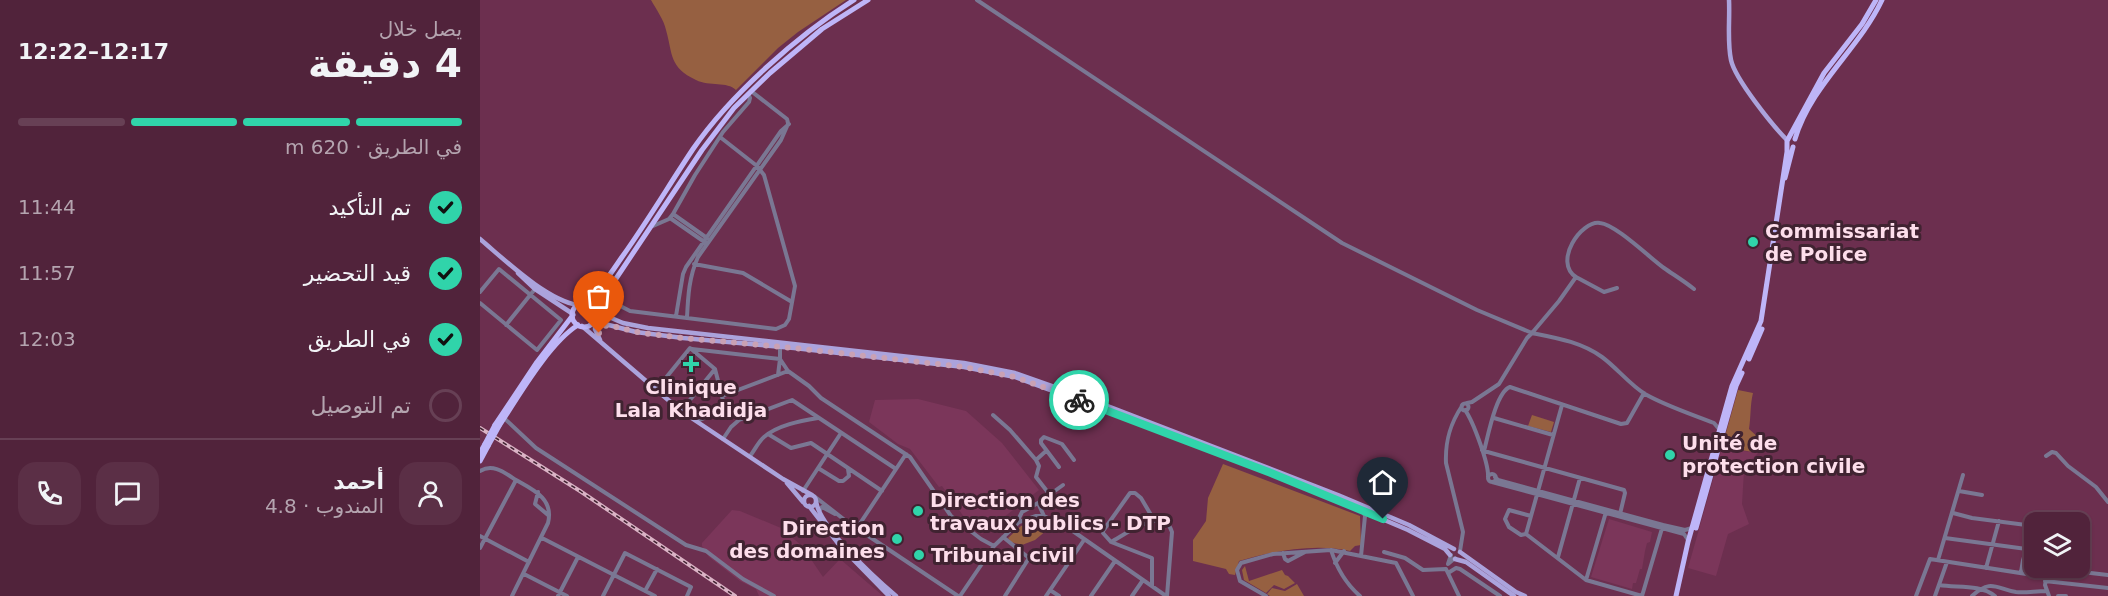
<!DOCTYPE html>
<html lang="ar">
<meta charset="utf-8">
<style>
body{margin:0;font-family:"DejaVu Sans",Vazirmatn,sans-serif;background:#5b2f46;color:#f1f3f6;direction:rtl;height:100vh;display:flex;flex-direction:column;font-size:22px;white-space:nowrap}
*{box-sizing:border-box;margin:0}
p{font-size:20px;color:#b4a4af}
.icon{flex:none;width:33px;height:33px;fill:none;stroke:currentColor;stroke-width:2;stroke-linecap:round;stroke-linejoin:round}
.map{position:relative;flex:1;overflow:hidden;direction:ltr}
.side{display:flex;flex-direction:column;background:#51233b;width:480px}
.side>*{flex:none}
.fabs{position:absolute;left:1544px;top:512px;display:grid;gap:12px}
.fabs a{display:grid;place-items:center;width:66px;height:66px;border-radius:12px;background:#51233b;box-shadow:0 2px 4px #0004,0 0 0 2px #674055;font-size:30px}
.pin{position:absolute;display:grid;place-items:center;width:51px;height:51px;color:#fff;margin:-62px -26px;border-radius:50% 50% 50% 0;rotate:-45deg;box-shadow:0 0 6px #0007}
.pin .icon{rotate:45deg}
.courier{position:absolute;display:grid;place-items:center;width:60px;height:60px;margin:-30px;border:4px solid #30d4aa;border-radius:50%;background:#fff;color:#222;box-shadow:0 2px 8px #0007}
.overview em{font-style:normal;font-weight:700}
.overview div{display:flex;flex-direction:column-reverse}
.overview{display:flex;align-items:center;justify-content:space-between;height:102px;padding:0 18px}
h1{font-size:39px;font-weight:700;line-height:45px}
.bar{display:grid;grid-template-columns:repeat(4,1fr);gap:9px 6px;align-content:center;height:72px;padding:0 18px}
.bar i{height:8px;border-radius:4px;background:#674055}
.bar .on{background:#30d4aa}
.bar p{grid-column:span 4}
.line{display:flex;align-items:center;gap:15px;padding:0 18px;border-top:2px solid #674055}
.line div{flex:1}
.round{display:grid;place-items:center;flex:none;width:63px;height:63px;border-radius:18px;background:#5b2f46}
ol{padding:0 18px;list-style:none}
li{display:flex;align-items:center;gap:18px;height:66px}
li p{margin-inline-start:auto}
li .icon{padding:6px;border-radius:50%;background:#30d4aa;color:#111;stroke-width:4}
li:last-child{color:#b4a4af}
li i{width:33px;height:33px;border:3px solid #674055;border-radius:50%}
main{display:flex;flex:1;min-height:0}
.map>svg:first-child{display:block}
</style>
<main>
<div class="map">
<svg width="1628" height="596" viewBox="0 0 1628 596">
<rect width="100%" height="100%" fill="#6c2f4f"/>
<path fill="#7b365a" d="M438,399L486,411L522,443L559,490L502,534L489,524L462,486L459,487L430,449L418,444L389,422L395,400Z
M1242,448L1278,453L1266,465L1264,471L1262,504L1269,524L1248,534L1236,576L1208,568Z
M252,510L260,511L301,528L322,546L343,577L360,559L403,596H279L276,589L260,581L229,557L222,546V543Z
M1129,519L1172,532L1170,542L1167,543L1165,551L1162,569H1160L1156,583H1153L1152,589L1111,577Z"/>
<path fill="#966041" d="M171,0H366L318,32L298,48L256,90C247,81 230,87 216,80C189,67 193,55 186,30C184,20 176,9 171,0Z
M1258,390L1273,393C1270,405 1271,417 1269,429L1281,440L1273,452L1242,447Z
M1052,415L1074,422L1071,432L1048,426Z
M743,464L880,516L881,545L875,546L870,551C834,543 794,551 759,561L755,575L749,574L746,569L713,561V540L726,521L728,498Z
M553,521L565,522L573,525L555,540L542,545L531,542L528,538L541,526Z
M765,566L769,581L802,570L805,575L808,576L815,583L804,589L794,585L786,593L764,580L762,570Z
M817,584L824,596H790L787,594L792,588L805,591Z"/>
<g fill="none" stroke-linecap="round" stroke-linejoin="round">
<path stroke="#7a7793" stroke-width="4" d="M497,0L862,243L997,310L1052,333L1079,301L1096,277L1124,292L1137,288
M271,91L307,119L308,123
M193,214L227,238
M190,218L226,243
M173,226L189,219L193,214L215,175L243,132L269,102L270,98L268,94
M214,264L263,273L312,302
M1096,277C1073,262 1101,220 1120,223C1135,224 1170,258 1184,268C1194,275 1204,281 1214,289
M0,292L19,269L81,320L57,350L0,303
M123,297L150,311L296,329L305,325L309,319L315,286L284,175L277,166L240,137
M196,316L203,274L206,267L301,131L309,124
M207,318C208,296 209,277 218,257L301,140L308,124
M26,325L55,289
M300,347V359L308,371
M212,349L300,359L298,375
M235,369L242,396
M176,390L210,348L235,369L201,411
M987,403L992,402L1019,384L1047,338L1052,333C1077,338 1101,342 1122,357C1137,368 1149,384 1165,394C1186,406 1211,414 1234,423L1239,429
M981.5 407a3.5 3.5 0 1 1 7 0a3.5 3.5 0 1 1-7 0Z
M1082,405L1046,534L1106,580L1162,596L1183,525
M985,410C993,421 1009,464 1008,477
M513,415L530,430L556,460L559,466L556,477L570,495
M24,418L56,448L206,545L226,551L263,579L294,596
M1014,418L1073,435
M217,421L245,410L242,396L308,371L329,386L341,398L430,457L471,516L501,539L514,546
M288,434L311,448L331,443L402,491
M243,439L251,427L259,420L312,400L416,469
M1002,450L1004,451C1008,436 1016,392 1030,387L1141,424L1147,423L1164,393
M1004,451L1144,490L1145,493L1140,514
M270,456C275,450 278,442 284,437C298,425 320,421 338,418
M1566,456L1572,452L1576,453L1588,466L1616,487L1628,502
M556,460L566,451
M579,467L561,443V440L564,437L582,444L594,460
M338,468L359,481H363L369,476L368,469
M0,471C13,463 25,473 36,480
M1008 478a4 4 0 1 1 8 0a4 4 0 1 1-8 0Z
M1015,477L1018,480L1183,525L1205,530L1212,528
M1012,482L1204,534L1208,540
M323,491L361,433
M1479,491L1502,495
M58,492L55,504L68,515
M334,496L366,521L478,596
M339,511L342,507L355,514
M1473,513L1492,518L1554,526L1543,560L1541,572
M564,516L558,503L583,485
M536,524L542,512L558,503
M377,528L426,454
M1046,534L1041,535L1029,527L1025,519L1029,510L1051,516
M0,536L49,562
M523,537L549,558L525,596
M62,538L175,596
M1465,538L1554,550
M631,542L623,533V531L650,493H655L661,498L674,520
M0,548L36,480C54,490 74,499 68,523L32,596
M851,550C857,569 865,583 880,596
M980,551L983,532L966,463C965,441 970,424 982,406
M904,552L925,558L943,570L966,569L979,596
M803,553L805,559L808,561L825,552
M971,555L968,564L975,558
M881,556L885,516L883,511
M1078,557L1100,478
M1458,560L1483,475
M855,563L864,551
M1506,568L1519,521
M1568,568L1628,575
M1568,568L1565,585L1569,596
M968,573L976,568L980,569L1020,596
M44,574L87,596
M1106,580L1126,512
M1565,581L1628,588
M1459,585C1478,588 1499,584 1515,596
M672,586V558L631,542C646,534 684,505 692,532L687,596
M570,590L579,596
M165,591L177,569
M78,596L98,557
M123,596L145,553L211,587L207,596
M480,596L514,546L539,522L556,516H564L587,527L686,596
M566,596L604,540
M611,596L635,561
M652,596L663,580
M786,596L760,581L757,570L761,563L793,554L851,550L916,563L933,596
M1436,596L1450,559L1566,577
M1455,596L1467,562
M1492,596C1512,578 1516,589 1536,592C1545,593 1556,591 1566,591
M1578,596H1586"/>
<path stroke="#aba3dc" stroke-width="4.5" d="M1249,0C1250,20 1247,41 1251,60C1255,79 1293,126 1307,140
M0,239C25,260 66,300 98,305
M38,273L55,289L93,314
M115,311L143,323L168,328L484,363L535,373L612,400L858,495L929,525L974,549
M115,320V329L120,340
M111,324L121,323L156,332L203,338L314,348L484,367L535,377L737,452L855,499L928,530L965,549L970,555
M102,326L201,411L303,479L332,495
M307,483L323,502
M324 501a6 6 0 1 1 12 0a6 6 0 1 1-12 0Z
M336,501C339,527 395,578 416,596
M329,506L361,547L409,596
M980,552L1036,592L1045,596
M975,559L986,562L1034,596"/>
<path stroke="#beb5f8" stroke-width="5" d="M1315,139C1331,85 1379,49 1402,0
M1305,178L1313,147
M92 315a12 12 0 1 1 24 0a12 12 0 1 1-24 0Z
M106,304C120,290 131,273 142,257C167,222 189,185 213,149C250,95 318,35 374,0
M115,310L222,150L254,108L290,73L342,29L388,0
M1269,359L1282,329
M15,425L57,362L93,315
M19,426C38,397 69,343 98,325
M0,453L5,444
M0,461L8,446
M1216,528L1256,386L1262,373
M1196,596L1208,542L1252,386L1281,321L1307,152V141L1344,73L1382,24L1396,0"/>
<defs>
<path id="rail" d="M0,428L100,491L255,596"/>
</defs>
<use href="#rail" stroke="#dab3c5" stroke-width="4"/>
<use href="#rail" stroke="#402331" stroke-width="1.5" stroke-dasharray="4.5" stroke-linecap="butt"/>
<path stroke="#beb5f8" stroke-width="5" d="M5,444L15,425
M8,446L19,426"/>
</g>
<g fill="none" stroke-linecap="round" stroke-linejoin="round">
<path stroke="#caa1b4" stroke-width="6" stroke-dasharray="0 10.8" d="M119,333L122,327L128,325L162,333L203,338L314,348L484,367L535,377L599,400"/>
<path stroke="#30d4aa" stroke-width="8" d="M599,400L791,473L903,519"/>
</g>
<g fill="#30d4aa" stroke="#402331" stroke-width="2">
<circle cx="1273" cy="242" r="6"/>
<path d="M208 355h6v6h6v6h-6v6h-6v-6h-6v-6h6z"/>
<circle cx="1190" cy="455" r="6"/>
<circle cx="438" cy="511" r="6"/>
<circle cx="417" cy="539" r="6"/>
<circle cx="439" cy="555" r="6"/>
</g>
<g text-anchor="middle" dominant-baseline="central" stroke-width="6" stroke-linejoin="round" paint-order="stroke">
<g font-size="20" font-weight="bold" fill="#fddeeb" stroke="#402331" text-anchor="start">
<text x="1285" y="231">Commissariat<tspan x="1285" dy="23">de Police</tspan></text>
<text x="211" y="387" text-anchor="middle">Clinique<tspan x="211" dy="23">Lala Khadidja</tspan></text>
<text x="1202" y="443">Unité de<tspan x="1202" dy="23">protection civile</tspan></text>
<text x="450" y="500">Direction des<tspan x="450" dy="23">travaux publics - DTP</tspan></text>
<text x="405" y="528" text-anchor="end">Direction<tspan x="405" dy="23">des domaines</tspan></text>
<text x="451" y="555">Tribunal civil</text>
</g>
</g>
</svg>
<div class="fabs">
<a><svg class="icon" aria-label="layers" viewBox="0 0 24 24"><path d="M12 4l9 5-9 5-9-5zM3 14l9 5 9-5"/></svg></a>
</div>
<div class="pin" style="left:119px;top:333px;background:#ea580c"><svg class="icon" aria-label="bag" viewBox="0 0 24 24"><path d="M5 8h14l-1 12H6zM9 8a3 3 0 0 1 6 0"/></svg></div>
<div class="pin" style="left:903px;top:519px;background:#1f2937"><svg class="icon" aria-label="home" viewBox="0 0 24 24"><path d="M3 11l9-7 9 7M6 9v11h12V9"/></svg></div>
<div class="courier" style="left:599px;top:400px"><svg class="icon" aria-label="bike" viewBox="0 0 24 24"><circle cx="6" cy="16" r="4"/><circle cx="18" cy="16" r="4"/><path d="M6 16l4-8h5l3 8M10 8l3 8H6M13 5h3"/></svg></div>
</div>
<section class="side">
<div class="overview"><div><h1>4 دقيقة</h1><p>يصل خلال</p></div><em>12:17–12:22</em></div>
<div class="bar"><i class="on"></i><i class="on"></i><i class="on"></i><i></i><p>في الطريق · 620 m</p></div>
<ol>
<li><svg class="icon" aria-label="check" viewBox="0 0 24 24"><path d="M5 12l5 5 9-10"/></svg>تم التأكيد<p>11:44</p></li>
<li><svg class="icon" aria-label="check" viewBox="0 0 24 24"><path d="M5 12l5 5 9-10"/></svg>قيد التحضير<p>11:57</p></li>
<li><svg class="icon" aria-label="check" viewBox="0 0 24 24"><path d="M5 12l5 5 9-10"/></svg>في الطريق<p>12:03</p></li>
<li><i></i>تم التوصيل</li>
</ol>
<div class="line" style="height:108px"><a class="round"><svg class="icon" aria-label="person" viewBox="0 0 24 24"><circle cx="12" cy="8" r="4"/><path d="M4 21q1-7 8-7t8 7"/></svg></a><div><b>أحمد</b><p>المندوب · 4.8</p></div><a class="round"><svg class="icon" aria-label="chat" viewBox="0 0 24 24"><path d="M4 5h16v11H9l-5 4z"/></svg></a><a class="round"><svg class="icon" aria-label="phone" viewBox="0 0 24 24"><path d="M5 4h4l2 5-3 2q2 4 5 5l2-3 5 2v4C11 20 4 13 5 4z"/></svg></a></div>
</section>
</main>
